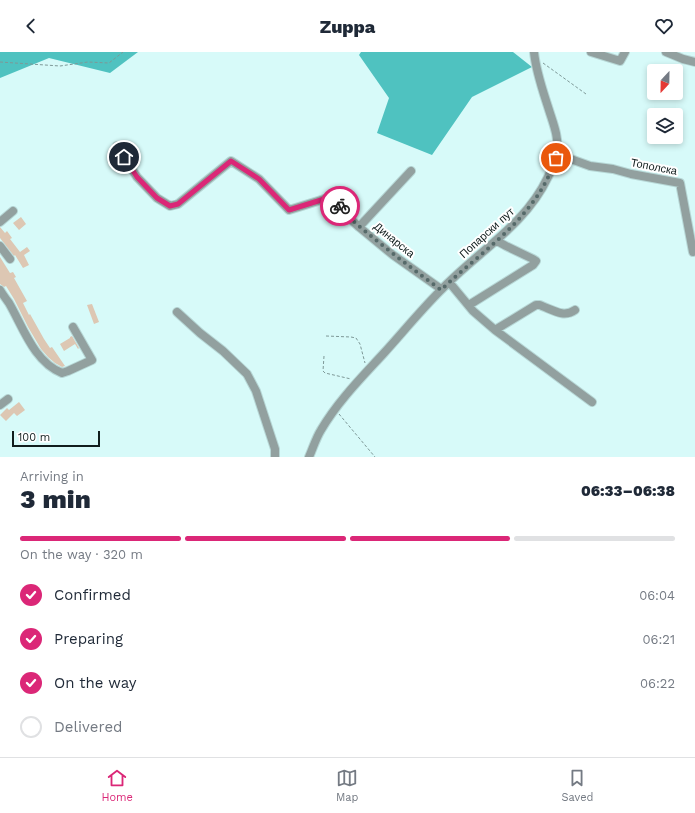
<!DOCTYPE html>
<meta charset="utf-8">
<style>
body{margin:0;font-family:"Work Sans",sans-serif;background:#f6f6f7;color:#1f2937;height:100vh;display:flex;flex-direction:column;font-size:15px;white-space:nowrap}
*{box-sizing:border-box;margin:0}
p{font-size:13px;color:#747a83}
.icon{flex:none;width:22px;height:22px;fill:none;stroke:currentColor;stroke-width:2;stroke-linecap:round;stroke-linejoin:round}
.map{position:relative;height:405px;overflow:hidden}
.sheet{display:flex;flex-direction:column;background:#fff;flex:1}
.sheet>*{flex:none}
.needle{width:26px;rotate:202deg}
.buttons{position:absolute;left:647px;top:12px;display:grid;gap:8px}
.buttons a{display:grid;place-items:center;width:36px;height:36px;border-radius:4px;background:#fff;box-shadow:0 2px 6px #0003;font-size:20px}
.scale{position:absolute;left:12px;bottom:10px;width:88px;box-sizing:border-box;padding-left:4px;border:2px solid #101d1d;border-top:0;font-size:11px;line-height:14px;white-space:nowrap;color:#101d1d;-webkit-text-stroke:3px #fff;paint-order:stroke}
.pin{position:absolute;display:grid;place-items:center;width:34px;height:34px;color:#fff;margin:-17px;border:2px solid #fff;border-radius:50%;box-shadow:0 1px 4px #0007}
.courier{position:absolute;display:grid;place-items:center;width:40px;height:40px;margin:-20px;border:3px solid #db2777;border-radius:50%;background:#fff;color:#222;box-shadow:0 1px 5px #0007}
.summary em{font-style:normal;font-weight:800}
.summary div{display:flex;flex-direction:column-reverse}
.summary{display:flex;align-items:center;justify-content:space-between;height:68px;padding:0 20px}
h1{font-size:26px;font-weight:800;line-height:30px}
.bar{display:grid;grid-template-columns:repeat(4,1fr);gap:6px 4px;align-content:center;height:48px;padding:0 20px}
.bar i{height:5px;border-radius:3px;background:#e0e1e3}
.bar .current{background:#db2777}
.bar p{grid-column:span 4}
ol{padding:0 20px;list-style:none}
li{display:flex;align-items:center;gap:12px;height:44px}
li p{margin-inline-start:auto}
li .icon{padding:4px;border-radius:50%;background:#db2777;color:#fff;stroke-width:4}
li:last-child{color:#747a83}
li i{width:22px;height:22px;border:2px solid #e0e1e3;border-radius:50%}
header{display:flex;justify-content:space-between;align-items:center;height:52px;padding:0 20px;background:#fff;font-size:18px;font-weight:800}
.tab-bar{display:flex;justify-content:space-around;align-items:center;height:56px;border-top:1px solid #e0e1e3;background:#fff;font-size:11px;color:#747a83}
.tab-bar a{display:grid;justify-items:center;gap:2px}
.tab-bar .current{color:#db2777}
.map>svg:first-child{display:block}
</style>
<header><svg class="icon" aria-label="back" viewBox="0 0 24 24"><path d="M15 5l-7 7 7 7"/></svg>Zuppa<svg class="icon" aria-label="heart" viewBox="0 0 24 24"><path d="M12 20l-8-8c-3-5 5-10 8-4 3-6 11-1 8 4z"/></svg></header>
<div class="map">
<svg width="695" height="405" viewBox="0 0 695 405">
<rect width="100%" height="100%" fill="#d7faf9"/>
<path fill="#4fc2c0" d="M0,0H138L110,21L49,6L0,26Z
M361,0H513L532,15L472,45L432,103L377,81L389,46L359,3Z"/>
<path fill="#ddc7b3" d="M21,165L26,172L19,178L13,171Z
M0,175L5,181L7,179L12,186L10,187L20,200L27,195L30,199L24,203L29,213L23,216L15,203L14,204L0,186Z
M0,205L10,221L13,220L16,225L14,226L27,249L23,251L29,263L30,262L44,287L50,296L52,295L65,314L62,315L55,311L48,305L41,297L28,275L14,247L6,234L4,235L0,232Z
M92,252L99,270L94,272L87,253Z
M72,284L79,296L78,297L75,292L64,299L60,292L70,286V285Z
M19,350L25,358L17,364L14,361L6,369L0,363L7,356L9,358Z"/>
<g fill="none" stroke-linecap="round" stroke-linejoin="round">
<defs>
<path id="minor" d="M591,0L620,9L625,0
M666,0L683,7L695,10
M117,94L137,125L157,146L170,154L178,152L231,109L259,127L289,158L334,144L344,161L359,175L393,203L441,237
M557,102L590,114L613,117L631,122L680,131L693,200
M0,170L13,159
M359,175L411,119
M0,194L10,207
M449,230L473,259L495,278L592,350
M0,238C3,243 6,247 9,251C23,275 34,310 62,321L68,319L92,308L73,275
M469,253L533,213L536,209L533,207L506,194L497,189
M177,260L200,281L223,299L247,322L256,339L275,397V405
M495,278L536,253H540L542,254C553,258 564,266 575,258
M0,353L8,347
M309,405C313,396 316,386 321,378C338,349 362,325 384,301C403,280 421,258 441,238C477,200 525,174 548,125C552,117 556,108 557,99C559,85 553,71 549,58C543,39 536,20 534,0"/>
</defs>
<use href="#minor" stroke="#b7d7d6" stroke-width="10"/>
<path stroke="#7e9897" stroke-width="1" stroke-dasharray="3 2" stroke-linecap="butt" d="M0,10L60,14L88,10L109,11L123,0
M543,11L586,42
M326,284L351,285L356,286L360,292L365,311
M324,304L323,319L325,321L351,327
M339,362L375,405"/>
<use href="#minor" stroke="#92a09f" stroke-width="8"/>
</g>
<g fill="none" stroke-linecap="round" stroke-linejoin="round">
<path stroke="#566a6a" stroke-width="4" stroke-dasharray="0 7.2" d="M340,154C348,166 360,175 371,184C394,203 417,220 441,238C485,196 536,166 556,106"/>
<path stroke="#db2777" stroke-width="5" d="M124,105L137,125L157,146L170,154L178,152L231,109L259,127L289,158L334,144L340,154"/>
</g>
<g text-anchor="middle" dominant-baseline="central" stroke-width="4" stroke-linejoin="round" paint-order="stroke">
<g font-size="11" fill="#101d1d" stroke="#fff">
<text transform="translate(654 115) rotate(11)">Тополска</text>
<text transform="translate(487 181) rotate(-42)">Попарски пут</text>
<text transform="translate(394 188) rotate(39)">Динарска</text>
</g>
</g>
</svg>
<div class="buttons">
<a><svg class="needle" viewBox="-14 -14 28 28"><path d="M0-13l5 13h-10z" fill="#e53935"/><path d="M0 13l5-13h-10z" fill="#747a83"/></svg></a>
<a><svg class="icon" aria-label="layers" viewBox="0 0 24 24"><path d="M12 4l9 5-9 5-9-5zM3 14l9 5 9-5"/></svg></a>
</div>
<div class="scale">100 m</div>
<div class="pin" style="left:556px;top:106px;background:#ea580c"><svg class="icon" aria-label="bag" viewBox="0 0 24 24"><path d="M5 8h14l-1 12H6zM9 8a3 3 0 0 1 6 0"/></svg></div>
<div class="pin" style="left:124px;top:105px;background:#1f2937"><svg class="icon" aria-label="home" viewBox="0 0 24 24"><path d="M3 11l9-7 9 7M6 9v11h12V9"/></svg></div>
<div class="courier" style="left:340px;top:154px"><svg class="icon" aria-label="bike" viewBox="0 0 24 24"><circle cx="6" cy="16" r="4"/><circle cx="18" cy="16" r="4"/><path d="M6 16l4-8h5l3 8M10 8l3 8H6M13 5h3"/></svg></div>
</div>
<section class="sheet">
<div class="summary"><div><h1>3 min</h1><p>Arriving in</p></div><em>06:33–06:38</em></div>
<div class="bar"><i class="current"></i><i class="current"></i><i class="current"></i><i></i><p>On the way · 320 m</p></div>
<ol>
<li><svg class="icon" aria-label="check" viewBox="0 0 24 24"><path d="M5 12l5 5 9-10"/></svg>Confirmed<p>06:04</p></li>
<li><svg class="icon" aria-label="check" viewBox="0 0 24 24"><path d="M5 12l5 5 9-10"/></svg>Preparing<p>06:21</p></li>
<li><svg class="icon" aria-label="check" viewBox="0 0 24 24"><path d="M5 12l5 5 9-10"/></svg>On the way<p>06:22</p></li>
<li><i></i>Delivered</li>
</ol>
</section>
<nav class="tab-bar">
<a class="current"><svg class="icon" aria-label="home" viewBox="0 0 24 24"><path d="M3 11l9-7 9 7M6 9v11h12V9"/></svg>Home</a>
<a><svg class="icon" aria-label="map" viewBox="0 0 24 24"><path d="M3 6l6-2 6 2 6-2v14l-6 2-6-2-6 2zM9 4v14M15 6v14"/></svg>Map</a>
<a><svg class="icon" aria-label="saved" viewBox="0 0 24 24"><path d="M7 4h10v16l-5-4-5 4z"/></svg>Saved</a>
</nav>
